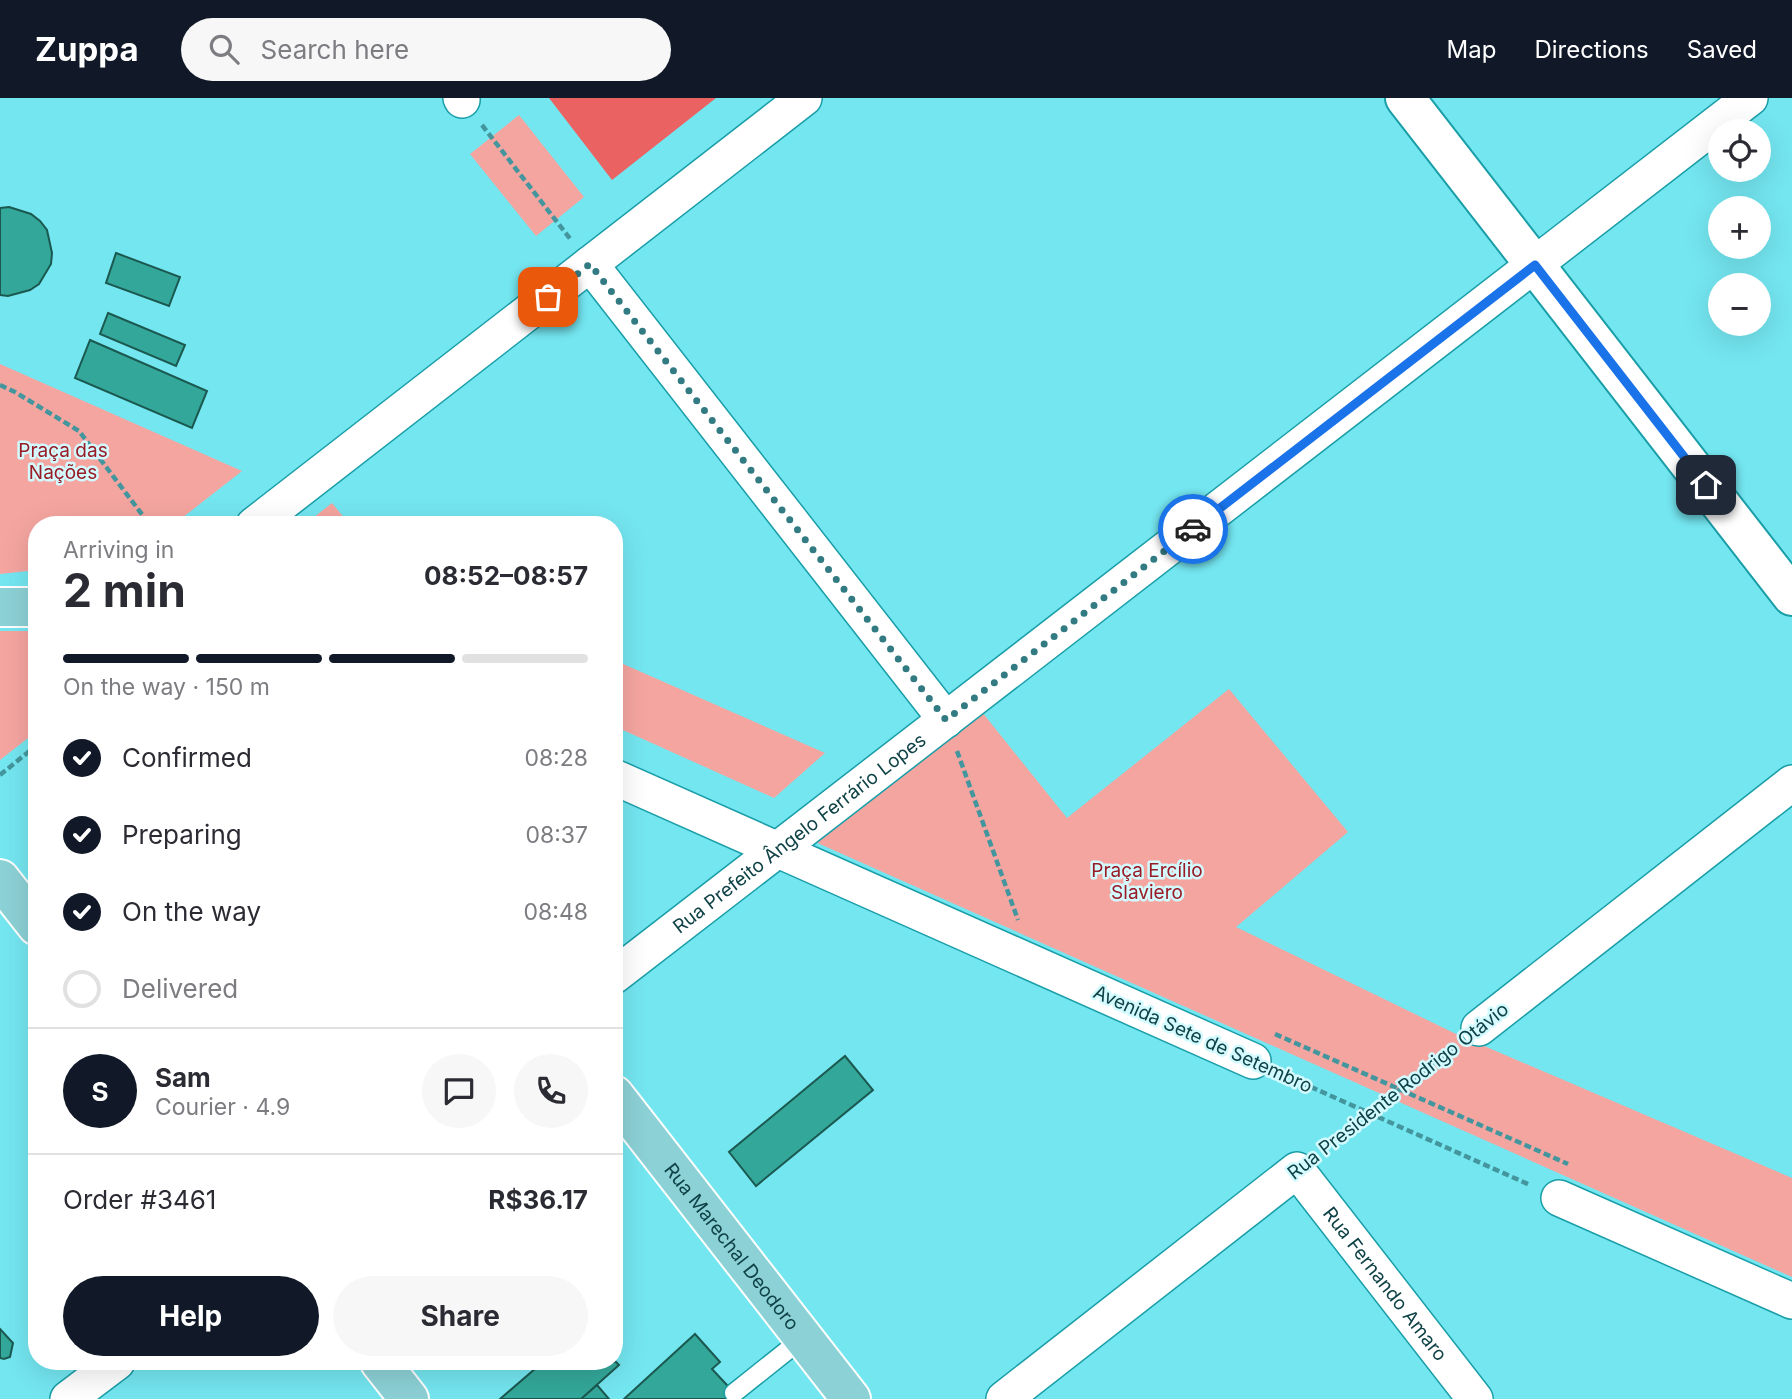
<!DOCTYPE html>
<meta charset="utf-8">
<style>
body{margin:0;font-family:Inter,sans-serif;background:#f7f7f7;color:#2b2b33;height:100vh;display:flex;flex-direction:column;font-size:26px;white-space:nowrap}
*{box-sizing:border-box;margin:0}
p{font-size:23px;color:#7c7c81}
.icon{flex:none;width:38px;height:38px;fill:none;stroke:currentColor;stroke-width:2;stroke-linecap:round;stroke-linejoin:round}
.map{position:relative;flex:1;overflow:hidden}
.details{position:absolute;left:28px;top:418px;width:595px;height:854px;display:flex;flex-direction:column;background:#fff;border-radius:28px;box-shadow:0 7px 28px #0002}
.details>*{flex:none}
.buttons{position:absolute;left:1708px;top:21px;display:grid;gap:14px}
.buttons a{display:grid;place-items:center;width:63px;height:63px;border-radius:50%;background:#fff;box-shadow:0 7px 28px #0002;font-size:35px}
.pin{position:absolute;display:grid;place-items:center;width:60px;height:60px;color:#fff;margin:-30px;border-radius:14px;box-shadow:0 4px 10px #0006}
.courier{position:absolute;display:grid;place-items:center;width:70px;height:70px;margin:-35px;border:5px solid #1a73e8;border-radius:50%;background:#fff;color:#222;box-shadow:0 2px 9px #0007}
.head em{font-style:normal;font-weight:700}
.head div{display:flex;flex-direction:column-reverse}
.head{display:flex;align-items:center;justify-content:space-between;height:119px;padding:0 35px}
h1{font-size:46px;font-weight:700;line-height:52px}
.bar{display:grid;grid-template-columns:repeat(4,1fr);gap:10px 7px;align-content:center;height:84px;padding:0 35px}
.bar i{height:9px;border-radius:5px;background:#e1e1e2}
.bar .selected{background:#111827}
.bar p{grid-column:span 4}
.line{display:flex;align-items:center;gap:18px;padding:0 35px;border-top:2px solid #e1e1e2}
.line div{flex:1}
.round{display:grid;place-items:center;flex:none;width:74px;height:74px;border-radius:37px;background:#f7f7f7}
ol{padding:0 35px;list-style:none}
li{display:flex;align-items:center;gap:21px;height:77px}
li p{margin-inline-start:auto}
li .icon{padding:7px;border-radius:50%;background:#111827;color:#fff;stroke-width:4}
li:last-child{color:#7c7c81}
li i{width:38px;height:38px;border:4px solid #e1e1e2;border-radius:50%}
.primary-button{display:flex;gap:14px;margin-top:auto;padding:14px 35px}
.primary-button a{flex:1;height:80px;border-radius:42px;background:#111827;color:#fff;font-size:28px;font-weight:700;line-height:80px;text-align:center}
.primary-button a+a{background:#f7f7f7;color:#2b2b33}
header{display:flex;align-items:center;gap:42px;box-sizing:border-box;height:98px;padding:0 35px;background:#111827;color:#fff}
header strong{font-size:33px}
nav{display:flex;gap:38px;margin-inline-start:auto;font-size:24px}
.search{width:490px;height:63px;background:#f7f7f7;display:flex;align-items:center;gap:18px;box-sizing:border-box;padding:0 24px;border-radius:38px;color:#7c7c81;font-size:26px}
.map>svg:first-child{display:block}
</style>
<header>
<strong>Zuppa</strong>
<div class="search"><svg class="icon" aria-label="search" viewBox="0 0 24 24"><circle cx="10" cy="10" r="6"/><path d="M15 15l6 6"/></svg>Search here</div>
<nav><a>Map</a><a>Directions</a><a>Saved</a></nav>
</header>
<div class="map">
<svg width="1792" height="1301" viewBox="0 0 1792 1301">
<rect width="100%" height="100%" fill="#74e6f0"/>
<path fill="#f5a5a0" d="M519,17L584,99L536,138L470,56Z
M0,266L242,373L173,427H37V472L0,476Z
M332,405L350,427H304Z
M0,533H37V633L0,662Z
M614,562L825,655L774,700L614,628Z
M1229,591L1348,734L1236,829L1454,935L1792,1080V1179L813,743L982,614L1067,720Z"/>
<path fill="#ea6262" d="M549,0H716L612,82Z"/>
<path fill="#33a89a" stroke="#1b5850" stroke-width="2" d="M9,109L31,116L40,123L47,132L52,155L51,166L39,186L30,192L8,198L0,197V110Z
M116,155L180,179L169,208L106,185Z
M108,215L185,247L176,268L100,236Z
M90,242L207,293L192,330L75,280Z
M845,958L873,992L756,1088L729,1054Z
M0,1231L13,1245L10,1259L4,1261L0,1260Z
M695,1236L720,1264L712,1271L740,1301H624Z
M614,1262L619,1267L581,1301H500L543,1264H614Z
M597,1287L609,1301H581Z"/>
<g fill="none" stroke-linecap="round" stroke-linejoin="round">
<defs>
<path id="service" d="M734,1295L803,1240"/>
<g id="minor">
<path d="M461,0L462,2"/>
<path d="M590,166L946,622"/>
<path d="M254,427L804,0"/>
<path d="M614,679L1253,963"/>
<path id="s1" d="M614,878L1750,0"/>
<path d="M1479,930L1792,685"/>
<path d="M1559,1100L1792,1203"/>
<path d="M68,1301L117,1264"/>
<path id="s2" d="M1004,1301L1297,1072L1475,1301"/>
</g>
<path id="tertiary" d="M1405,0L1792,498"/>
<g id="primary">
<path d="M0,509H37"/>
<path d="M0,781L37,828"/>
<path id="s3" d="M614,997L851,1301"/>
<path d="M380,1264L409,1301"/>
</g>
</defs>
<use href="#service" stroke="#199ea8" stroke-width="21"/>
<use href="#minor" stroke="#199ea8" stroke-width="38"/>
<use href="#tertiary" stroke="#199ea8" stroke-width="42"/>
<use href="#primary" stroke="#fff" stroke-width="42"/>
<path stroke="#43969d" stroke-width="4.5" stroke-dasharray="7 3.5" stroke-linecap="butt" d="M482,27L571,142
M0,287L15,294L79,333L150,427
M957,653L1018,822
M0,677L37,647
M1275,936L1568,1066
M1282,976L1530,1087
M1322,1052L1453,950"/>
<use href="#service" stroke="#fff" stroke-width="18"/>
<use href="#minor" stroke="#fff" stroke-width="35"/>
<use href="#tertiary" stroke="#fff" stroke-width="38"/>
<use href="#primary" stroke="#8cd1d6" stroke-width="38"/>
</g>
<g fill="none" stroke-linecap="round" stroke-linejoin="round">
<path stroke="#327b82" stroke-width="7" stroke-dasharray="0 12.6" d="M548,199L590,166L946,622L1193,431"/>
<path stroke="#1a73e8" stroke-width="9" d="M1193,431L1535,167L1706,387"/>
</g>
<g text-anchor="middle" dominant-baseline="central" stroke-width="5" stroke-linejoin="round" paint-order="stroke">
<g font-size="19" fill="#981b25" stroke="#d3fbff">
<text x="63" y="352">Praça das<tspan x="63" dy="22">Nações</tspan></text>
<text x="1147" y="772">Praça Ercílio<tspan x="1147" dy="22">Slaviero</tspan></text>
</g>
<g font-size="19" fill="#0f4246" stroke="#d3fbff">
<text stroke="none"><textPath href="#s1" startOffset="234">Rua Prefeito Ângelo Ferrário Lopes</textPath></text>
<text transform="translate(1203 941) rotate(24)">Avenida Sete de Setembro</text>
<text transform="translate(1398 993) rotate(-38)">Rua Presidente Rodrigo Otávio</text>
<text stroke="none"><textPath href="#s3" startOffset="192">Rua Marechal Deodoro</textPath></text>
<text stroke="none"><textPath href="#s2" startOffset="516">Rua Fernando Amaro</textPath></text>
</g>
</g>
</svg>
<div class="buttons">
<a><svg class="icon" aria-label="locate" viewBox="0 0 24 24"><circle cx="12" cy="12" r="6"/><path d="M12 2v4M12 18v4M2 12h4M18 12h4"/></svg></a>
<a>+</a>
<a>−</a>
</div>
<div class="pin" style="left:548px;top:199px;background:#ea580c"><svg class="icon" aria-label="bag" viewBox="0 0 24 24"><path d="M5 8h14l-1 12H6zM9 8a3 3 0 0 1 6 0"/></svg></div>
<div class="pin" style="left:1706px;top:387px;background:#1f2937"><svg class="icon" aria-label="home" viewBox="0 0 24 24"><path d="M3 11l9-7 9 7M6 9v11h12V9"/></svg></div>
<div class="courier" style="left:1193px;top:431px"><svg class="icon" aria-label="car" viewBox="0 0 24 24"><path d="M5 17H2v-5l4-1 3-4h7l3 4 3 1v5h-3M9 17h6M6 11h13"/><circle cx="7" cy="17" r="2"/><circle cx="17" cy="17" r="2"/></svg></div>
<section class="details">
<div class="head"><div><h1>2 min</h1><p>Arriving in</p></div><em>08:52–08:57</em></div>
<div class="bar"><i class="selected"></i><i class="selected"></i><i class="selected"></i><i></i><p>On the way · 150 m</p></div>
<ol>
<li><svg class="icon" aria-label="check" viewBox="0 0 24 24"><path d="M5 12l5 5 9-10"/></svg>Confirmed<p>08:28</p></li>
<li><svg class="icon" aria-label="check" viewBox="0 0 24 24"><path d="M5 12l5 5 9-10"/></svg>Preparing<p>08:37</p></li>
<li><svg class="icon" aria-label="check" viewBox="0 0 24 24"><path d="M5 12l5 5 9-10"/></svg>On the way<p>08:48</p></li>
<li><i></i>Delivered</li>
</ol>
<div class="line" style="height:126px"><b class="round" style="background:#111827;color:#fff">S</b><div><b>Sam</b><p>Courier · 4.9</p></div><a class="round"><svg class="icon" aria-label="chat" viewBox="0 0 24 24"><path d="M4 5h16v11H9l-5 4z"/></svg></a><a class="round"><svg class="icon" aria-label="phone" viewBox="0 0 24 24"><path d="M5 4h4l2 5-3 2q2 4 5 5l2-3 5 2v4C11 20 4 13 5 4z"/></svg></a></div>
<div class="line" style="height:91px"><div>Order #3461</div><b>R$36.17</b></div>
<div class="primary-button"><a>Help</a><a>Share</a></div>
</section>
</div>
